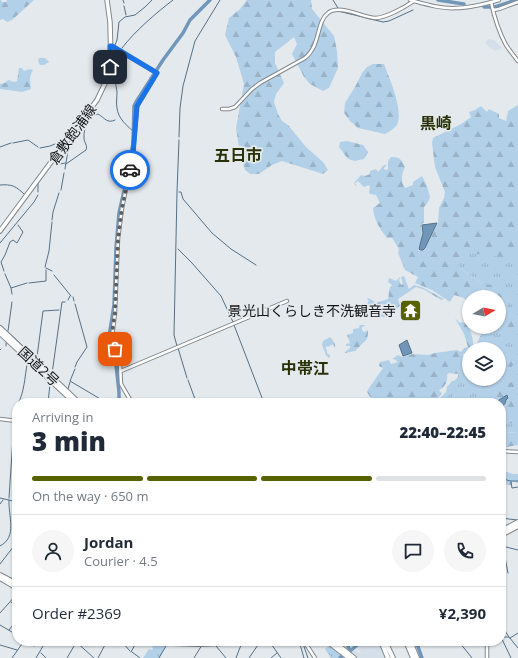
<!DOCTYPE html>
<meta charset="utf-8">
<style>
body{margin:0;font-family:"Open Sans","Noto Sans JP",sans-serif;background:#f6f6f7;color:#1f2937;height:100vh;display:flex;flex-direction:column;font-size:15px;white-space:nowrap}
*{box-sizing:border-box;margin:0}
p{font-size:13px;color:#747a83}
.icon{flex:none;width:22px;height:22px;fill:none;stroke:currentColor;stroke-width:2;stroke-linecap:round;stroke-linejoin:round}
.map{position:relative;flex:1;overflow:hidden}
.details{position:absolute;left:12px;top:398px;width:494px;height:248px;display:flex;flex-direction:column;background:#fff;border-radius:16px;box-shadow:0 1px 3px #0004}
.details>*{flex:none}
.needle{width:26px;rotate:80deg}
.buttons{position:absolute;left:462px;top:290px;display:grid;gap:8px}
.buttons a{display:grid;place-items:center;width:44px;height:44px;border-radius:50%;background:#fff;box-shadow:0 1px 3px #0004;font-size:20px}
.pin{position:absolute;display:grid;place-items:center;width:34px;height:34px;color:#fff;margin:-17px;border-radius:8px;box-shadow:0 2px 6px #0006}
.courier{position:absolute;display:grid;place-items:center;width:40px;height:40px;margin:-20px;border:3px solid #1a73e8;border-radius:50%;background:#fff;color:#222;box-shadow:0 1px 5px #0007}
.headline em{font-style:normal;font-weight:800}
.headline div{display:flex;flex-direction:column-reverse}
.headline{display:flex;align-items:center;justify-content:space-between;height:68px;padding:0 20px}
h1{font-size:26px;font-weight:800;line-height:30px}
.bar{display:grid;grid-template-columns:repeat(4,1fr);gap:6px 4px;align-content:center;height:48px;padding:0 20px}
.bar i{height:5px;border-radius:3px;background:#e0e1e3}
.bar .current{background:#576303}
.bar p{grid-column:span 4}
.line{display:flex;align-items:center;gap:10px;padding:0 20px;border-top:1px solid #e0e1e3}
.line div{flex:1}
.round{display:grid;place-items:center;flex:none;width:42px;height:42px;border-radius:21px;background:#f6f6f7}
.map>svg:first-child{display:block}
</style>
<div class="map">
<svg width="518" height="658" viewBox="0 0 518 658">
<defs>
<pattern id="grass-tufts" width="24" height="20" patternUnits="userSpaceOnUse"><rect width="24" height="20" fill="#b3d0e9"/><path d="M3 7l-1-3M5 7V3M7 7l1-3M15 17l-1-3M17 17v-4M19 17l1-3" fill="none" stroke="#99b2c7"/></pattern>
<pattern id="forest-firs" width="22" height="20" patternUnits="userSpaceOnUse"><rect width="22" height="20" fill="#b3d0e9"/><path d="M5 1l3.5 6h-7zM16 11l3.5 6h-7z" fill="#99b2c7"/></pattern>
</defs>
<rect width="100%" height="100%" fill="#e4e9ed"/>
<path fill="#d4dfe9" d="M488,39L494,40L502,48L495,51L492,49L485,43Z
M364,641H377L379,643L386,658H359L350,651L355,649L360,654L361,653L356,647Z"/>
<path fill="url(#grass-tufts)" d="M469,253L518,255V400L511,389L491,397L483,403H440L461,378L469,357V379H499V349H474L485,327H499V304L503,300L483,284L459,268L457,261Z
M518,418V433L505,432V424Z
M154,644L166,646L159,658H143L149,649L152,650L153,648H152Z
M329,646L341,656L338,658H331L325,649Z"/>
<path fill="url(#forest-firs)" d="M0,0H1L2,2H6L7,0H34L12,20L7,22L3,19L0,20Z
M247,0H311L312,9L334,36L337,51L338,68L329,88L323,91L310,84L304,77L292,54L297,44L294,37L275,52V63L284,83L276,94L274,102L278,114L282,121L288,125L306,147L323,162L328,170L323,174L282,161L272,165L259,174H250L245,170L240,153L236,128L244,84L236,57L225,35L229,18L240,9Z
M39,58H45L49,62L44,65H40L38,61Z
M373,64H384C389,78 404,110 397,125C394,129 389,132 385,134L358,128L350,121L344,113L345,103L355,87L362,73L367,67Z
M19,68H22L24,71L30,69L33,70C29,76 30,82 31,89L22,92L0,89V84L5,83L8,80L14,82L17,81Z
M518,105V255H516L511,258L469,253L458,261L459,268L483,284L494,285L503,299L509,303L511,310L512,315L504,317L501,313L502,308L499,306V297H490L483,289L478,293L481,297H469V305L464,298L454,295L450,302L432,290L415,283L418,277L405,270L398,253L399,249L392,238H387C380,229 374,220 373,208L380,203L376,195L370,194L369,192L370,188L369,185L364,187L358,181L355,183L357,187L354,183L361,175L365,176L370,174V171L376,169L378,172L383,166L385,165H387L384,168V169L386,170L388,169C388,164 387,161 391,157C400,157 401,159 405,167C402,173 400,181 405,188L413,185V182L422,176L427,186L430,197L428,202L424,207V222L421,225C423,234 421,242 418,251L425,249L438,223L439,208L444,198L445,192L435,167L432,143L433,138L461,124L471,117L469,112L475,110L481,106L487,112L489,109L499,114V118L506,121L508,111Z
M347,141L363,145L368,152L364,159L355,161L348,159L339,147L340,142Z
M404,276L409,289L414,285C425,287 434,294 444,299L441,300L425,290L416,287L398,299L400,306C391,315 388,319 375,316L374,315H377L378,312L374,309L372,311L374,314L371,315L370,313V308L367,310H366L364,307L369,301L367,299L368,298L372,300L376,303L388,299C390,292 387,291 392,285L388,282L389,278L396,281L400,277V278L399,280L401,285L403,284L401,277Z
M518,316V328L513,330C512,338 518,340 518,349L510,336L508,337V342L506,344L501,343L505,331V324L502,322H499V320Z
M455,318L460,323L462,322L467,324C471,330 474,341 473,349H469V352L463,354C462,362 466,367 465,373C463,383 448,395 442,403H438V400L446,392L447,387L452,381H454L458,377V374L449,373L447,375C448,382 445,387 439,390L442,394L436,400V403H378L370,397L367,392L369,388L383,368L379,366L380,362L389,360L391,364L398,362L394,359H392L398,355L402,357L413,354L428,355L435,353L457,350L461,352L464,348L468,347L464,334Z
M360,325H365V326L362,327V330L364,332L368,330V334L367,339L355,351L345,353V352L350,348V346H346V344L350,343L347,335L353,333V329L359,328Z
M485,327H491L484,336L478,349H476L480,337Z
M330,337C333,340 336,344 335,348L333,344L328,347L327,346L326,347L327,353L330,355V357L329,358L326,355L322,345L323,341Z
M511,351H513V357L518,360V374L516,370L515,365H513L508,371L504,380L502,381C500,377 501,375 504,372L503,370L505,369L506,365L509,362L510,359L509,353Z
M477,379H484C481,382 476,384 474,388C470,395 468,403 459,403L468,392L471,386Z
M518,381V386L513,387L512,389L518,399V420L512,423L505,425L506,432L515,433L516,428L518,429V445L501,448V411L505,408L504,405L506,403V401L509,397L507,395L499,400L496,403H482L490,396L497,385Z
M502,470L513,474H518V482L517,483L515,482H512V485H507L501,481Z"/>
<path fill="#7097b9" stroke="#547088" d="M437,223L425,248L423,250H420L419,249L423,233L422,225Z
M407,340L412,353L403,356L399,345Z
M507,395L508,398L506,400C505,403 506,404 503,405L504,408L502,409L501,411V403H497L499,400Z"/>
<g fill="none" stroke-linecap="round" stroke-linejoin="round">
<path stroke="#547088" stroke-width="1" d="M123,0L124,3
M333,0L338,8V11L383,22L389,21L413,10
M124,6L126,15
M122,48C135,31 156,13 173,0
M113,53V50L117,40L119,22L125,17L135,15L145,7L152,0
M112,66C113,75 116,83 117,92C117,97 116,103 117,108C118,118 126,125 133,131
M113,66L120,53
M179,137L180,108L183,86L195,41L220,0
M13,143L28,140L38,147
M0,147L11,143
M40,148L50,146L65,140
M54,160L60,164L65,163
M66,164L86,150C88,145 84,143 84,138C83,129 89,116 98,114C105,118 107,124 115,120
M65,169L70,138
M38,182V192
M0,185C12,184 16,186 25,195
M61,190L64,173
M179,192H181L183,199L212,233L231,249L256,265
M52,220L53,212L59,193
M0,243L34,202L38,195
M178,249L192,263L221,296L233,322
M45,267L49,251L52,222
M46,268L52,271
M4,271L1,262L5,255L10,242L13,240L17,243L23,232L18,225
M5,274L11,288L27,283
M54,275L71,296
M29,283L46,281V270
M11,288L12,294
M73,297L74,301
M68,300L70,296
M75,304L87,347L77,362L75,367
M234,325L264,403
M8,331L12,302
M8,332L36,358
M6,346V343
M177,346L174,335L177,192L179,140
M178,348L187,378
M0,350L1,349
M37,357L43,311L59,310
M75,369L70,381L107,403
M52,374L62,302H65
M188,380L195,399
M68,389L70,382
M196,402V403
M18,403C24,395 25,375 27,365
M48,403L50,384
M68,403V401
M16,419L17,407
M501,476C508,482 510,481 518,481
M511,482L512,488L518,487
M0,498L17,502
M9,498L14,423L15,422
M0,504L3,500
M501,518L517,520H518
M0,546C18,537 8,516 9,500
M503,547L508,573
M506,547L518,550
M0,564L17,542
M11,602L17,606
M0,613L17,594
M0,625L17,635
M9,630L17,620
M505,631L509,637
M510,638L518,633
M27,641L34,646
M75,641L94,658
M121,641L130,651
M269,641L281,658
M299,641L304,658
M302,641L308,658
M458,641L464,648L472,658
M0,645L17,650
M216,646L226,658
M131,652L136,643
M132,652L140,658
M41,653L46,658
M12,658L24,641
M36,658L46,641
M67,658L77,641
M98,658L107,641
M159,658L166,646
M194,658L202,645
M236,658L241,645
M249,658L260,642
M271,658L277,653
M511,658L501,637H509L518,648"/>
<path stroke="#7097b9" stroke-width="3.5" d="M438,0L464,4
M484,7H495L516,0
M126,181L133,143L134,106L136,102L163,60L183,33L190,20L210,0
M119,403V392L116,365L110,343L109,337L114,305L116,248L119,213L124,191
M345,641L350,650
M416,641L422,658
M350,651L362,641
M340,658L342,656"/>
<defs>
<path id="secondary" d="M410,0C425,4 441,9 456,8C470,8 485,4 499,0
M491,2C494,16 499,32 506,45C510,51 514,56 518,61
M493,10L499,9L518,2
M111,46L157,73L137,106L133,154L122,208L118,239L115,313L112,337L115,349L120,364L121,384L132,403
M222,109H229L235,107L252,89L260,83L305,58C321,45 316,22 328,13C339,4 362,17 375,18C386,18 405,7 414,1
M121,371L287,301
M0,419L17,421
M501,451L518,452
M304,641L315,658
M487,658V641"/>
<path id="primary" d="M0,231L97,100L108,77L111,62L110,22L107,0"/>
<path id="highway" d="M0,328L79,403
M0,333L75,403
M501,531L518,522
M501,535L518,526
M0,575L17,584
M0,578L17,588
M153,641C183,645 213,645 243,641
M186,641H210
M327,641L349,658
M333,641L354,658
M381,641L388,658
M385,641L393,658
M406,641L413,658
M410,641L417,658"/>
</defs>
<use href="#secondary" stroke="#83888c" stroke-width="4.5"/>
<use href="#primary" stroke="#83888c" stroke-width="5.5"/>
<use href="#highway" stroke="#83888c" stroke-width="6"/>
<use href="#secondary" stroke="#fff" stroke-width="2.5"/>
<use href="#primary" stroke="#fff" stroke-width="3.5"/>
<use href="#highway" stroke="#fff" stroke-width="4"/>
</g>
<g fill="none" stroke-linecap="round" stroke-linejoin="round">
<path stroke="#5c5f61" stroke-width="4" stroke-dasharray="0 7.2" d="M115,349L112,333L115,313L118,239L122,208L130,170"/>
<path stroke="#1a73e8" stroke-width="5" d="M110,67V46H112L157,73L137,106L133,154L130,170"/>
</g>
<defs>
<symbol id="temple-square" viewBox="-11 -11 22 22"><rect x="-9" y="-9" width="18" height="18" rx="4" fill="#576303" stroke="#e4e9ed"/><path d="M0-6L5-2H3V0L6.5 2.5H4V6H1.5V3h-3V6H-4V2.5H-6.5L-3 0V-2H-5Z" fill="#fff"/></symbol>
</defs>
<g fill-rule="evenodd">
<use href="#temple-square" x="398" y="298" width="25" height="25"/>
</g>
<g text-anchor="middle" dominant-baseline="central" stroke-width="3.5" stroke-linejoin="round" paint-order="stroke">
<g font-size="14" fill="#121416" stroke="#e4e9ed">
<text transform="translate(72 134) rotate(-54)">倉敷飽浦線</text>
<text transform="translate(39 366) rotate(43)">国道2号</text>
</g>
<g font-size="14" fill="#121416" stroke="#e4e9ed" text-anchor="end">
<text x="396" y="310">景光山くらしき不洗観音寺</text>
</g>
<g font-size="16" font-weight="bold" fill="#2a3008" stroke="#e4e9ed">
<text x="436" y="123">黒崎</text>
<text x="238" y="155">五日市</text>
<text x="305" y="368">中帯江</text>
</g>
</g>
</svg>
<div class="buttons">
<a><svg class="needle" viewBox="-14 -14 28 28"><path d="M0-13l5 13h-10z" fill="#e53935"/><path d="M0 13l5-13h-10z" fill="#747a83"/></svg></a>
<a><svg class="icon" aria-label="layers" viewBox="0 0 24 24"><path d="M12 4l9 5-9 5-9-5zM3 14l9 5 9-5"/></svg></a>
</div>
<div class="pin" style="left:115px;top:349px;background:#ea580c"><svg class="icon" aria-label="bag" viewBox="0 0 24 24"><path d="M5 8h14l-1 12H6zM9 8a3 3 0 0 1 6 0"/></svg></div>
<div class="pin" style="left:110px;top:67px;background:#1f2937"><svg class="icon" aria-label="home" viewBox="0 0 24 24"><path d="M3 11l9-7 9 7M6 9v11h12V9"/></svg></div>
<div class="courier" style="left:130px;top:170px"><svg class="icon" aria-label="car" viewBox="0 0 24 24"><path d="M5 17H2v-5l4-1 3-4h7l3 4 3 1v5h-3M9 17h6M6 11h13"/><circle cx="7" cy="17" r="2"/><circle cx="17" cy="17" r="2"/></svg></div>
<section class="details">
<div class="headline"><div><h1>3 min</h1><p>Arriving in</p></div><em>22:40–22:45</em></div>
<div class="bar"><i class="current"></i><i class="current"></i><i class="current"></i><i></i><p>On the way · 650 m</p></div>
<div class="line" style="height:72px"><a class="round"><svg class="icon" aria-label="person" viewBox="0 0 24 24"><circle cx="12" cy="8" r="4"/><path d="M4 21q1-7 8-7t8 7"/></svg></a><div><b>Jordan</b><p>Courier · 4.5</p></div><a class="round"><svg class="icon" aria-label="chat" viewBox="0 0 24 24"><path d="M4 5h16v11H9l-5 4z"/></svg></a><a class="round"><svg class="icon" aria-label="phone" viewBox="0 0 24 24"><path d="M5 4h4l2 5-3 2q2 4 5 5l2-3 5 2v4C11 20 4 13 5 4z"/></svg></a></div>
<div class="line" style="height:52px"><div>Order #2369</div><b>¥2,390</b></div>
</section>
</div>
